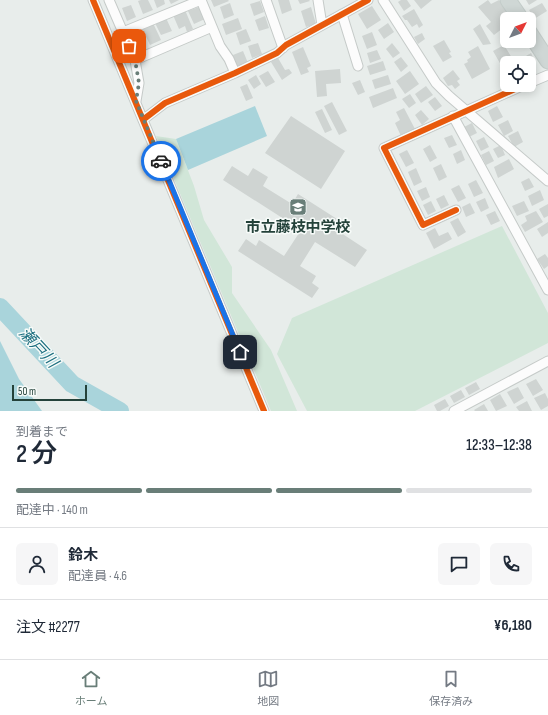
<!DOCTYPE html>
<html lang="ja">
<meta charset="utf-8">
<style>
body{margin:0;font-family:"Sofia Sans Condensed","Noto Sans JP",sans-serif;background:#f6f6f7;color:#1f2937;height:100vh;display:flex;flex-direction:column;font-size:15px;white-space:nowrap}
*{box-sizing:border-box;margin:0}
p{font-size:13px;color:#747a83}
.icon{flex:none;width:22px;height:22px;fill:none;stroke:currentColor;stroke-width:2;stroke-linecap:round;stroke-linejoin:round}
.map{position:relative;height:411px;overflow:hidden}
.sheet{display:flex;flex-direction:column;background:#fff;flex:1}
.sheet>*{flex:none}
.needle{width:26px;rotate:48deg}
.fabs{position:absolute;left:500px;top:12px;display:grid;gap:8px}
.fabs a{display:grid;place-items:center;width:36px;height:36px;border-radius:6px;background:#fff;box-shadow:0 2px 10px #0003;font-size:20px}
.scale{position:absolute;left:12px;bottom:10px;width:75px;box-sizing:border-box;padding-left:4px;border:2px solid #24423a;border-top:0;font-size:11px;line-height:14px;white-space:nowrap;color:#24423a;-webkit-text-stroke:3px #f7fbf9;paint-order:stroke}
.pin{position:absolute;display:grid;place-items:center;width:34px;height:34px;color:#fff;margin:-17px;border-radius:8px;box-shadow:0 2px 6px #0006}
.courier{position:absolute;display:grid;place-items:center;width:40px;height:40px;margin:-20px;border:3px solid #1a73e8;border-radius:50%;background:#fff;color:#222;box-shadow:0 1px 5px #0007}
.head em{font-style:normal;font-weight:600}
.head div{display:flex;flex-direction:column-reverse}
.head{display:flex;align-items:center;justify-content:space-between;height:68px;padding:0 16px}
h1{font-size:26px;font-weight:600;line-height:30px}
.bar{display:grid;grid-template-columns:repeat(4,1fr);gap:6px 4px;align-content:center;height:48px;padding:0 16px}
.bar i{height:5px;border-radius:3px;background:#e0e1e3}
.bar .current{background:#697e78}
.bar p{grid-column:span 4}
.line{display:flex;align-items:center;gap:10px;padding:0 16px;border-top:1px solid #e0e1e3}
.line div{flex:1}
.round{display:grid;place-items:center;flex:none;width:42px;height:42px;border-radius:6px;background:#f6f6f7}
.tab-bar{display:flex;justify-content:space-around;align-items:center;height:56px;border-top:1px solid #e0e1e3;background:#fff;font-size:11px;color:#747a83}
.tab-bar a{display:grid;justify-items:center;gap:2px}
.tab-bar .current{color:#697e78}
.map>svg:first-child{display:block}
</style>
<div class="map">
<svg width="548" height="411" viewBox="0 0 548 411">
<rect width="100%" height="100%" fill="#e8edeb"/>
<path fill="#d1e6d8" d="M156,136L176,139L194,186L204,220L232,267V293L271,350L297,411H271Z
M502,226L548,313V343L415,411H307L277,354L292,318Z"/>
<path fill="#a9d4db" d="M255,106L267,136L188,170L176,139Z
M0,341L19,379L42,411H0Z"/>
<g fill="none" stroke-linecap="round" stroke-linejoin="round">
<path stroke="#a9d4db" stroke-width="18" d="M0,307L72,384L120,411"/>
</g>
<path fill="#cfd4d2" d="M141,0H148L153,10L143,14L138,1Z
M154,0H164L165,4L157,8Z
M169,0H179L171,4Z
M211,0H228L229,1L214,7Z
M278,0H289L292,10L282,14Z
M298,0H309L310,1L300,4Z
M401,0H407L411,6L404,11L398,2Z
M414,0H432L421,9Z
M488,0L491,4L499,0L512,17L507,19V25L494,35L486,26L491,22L478,7Z
M526,0H537L529,5Z
M260,1L264,12L254,16L250,4Z
M230,3L234,15L224,19L220,7Z
M542,3L547,11L534,19L529,10Z
M131,5L136,17L127,21L122,8Z
M372,6L381,20L367,29L358,14Z
M199,7L205,19L194,24L188,11Z
M311,7L316,24L306,27L301,11Z
M414,9L423,25L419,28L417,24L412,27L407,20H405L402,16Z
M185,10L193,29L187,32L185,26L179,29L173,15Z
M265,16L269,28L259,31L255,20Z
M166,18L172,31L161,35L155,23Z
M238,18L242,29L226,35L222,24Z
M153,23L161,40L150,45L142,28Z
M388,23L394,32L384,39L378,30Z
M480,24L491,44L483,45L473,29Z
M246,29L251,41L240,45L236,33Z
M372,32L377,45L367,49L362,36Z
M422,33L425,39L418,44L414,37Z
M444,40L451,52L449,53L452,57L443,62L433,46Z
M258,43L262,54L252,58L248,46Z
M392,43L400,53L393,58L386,49Z
M504,45L512,58L501,65L493,51Z
M478,46L490,69L472,79L464,64L468,62L467,60L471,57L468,52Z
M303,47L311,66L307,68L309,72L301,75L292,52Z
M377,50L381,59L370,63L367,53Z
M243,51L248,63L237,66L233,55Z
M531,53L535,61L529,65V63H523L521,59Z
M401,57L408,66L401,72L394,62Z
M278,58L285,70L289,69L292,73L282,80L271,62Z
M383,61L386,70L370,75L367,66Z
M507,65V84L500,67Z
M340,69L341,83L326,84L327,96L317,97L315,71Z
M453,70L460,79L457,81L460,85L455,89L452,85L448,86L443,78Z
M268,71L275,82L266,87L259,76Z
M410,71L419,84L405,94L396,81Z
M256,75L261,84L254,89L248,80Z
M388,75L391,84L375,89L372,80Z
M360,80L365,92L358,95L352,83Z
M247,84L253,98L246,101L240,87Z
M426,86L433,95L421,103L415,94Z
M393,88L397,98L373,108L369,97Z
M410,94L416,103L409,108L402,99Z
M435,97L442,106L435,111L428,102Z
M332,102L347,131L339,135L324,106Z
M497,106L503,117L493,122L488,111Z
M404,108L415,129L401,136L395,123L400,120L396,112Z
M322,109L332,130L325,133L315,112Z
M421,110L429,119L422,125L415,115Z
M291,116L345,151L321,189L265,153Z
M508,120L513,131L504,136L498,125Z
M472,123L477,133L469,137L464,127Z
M518,131L523,142L514,147L508,136Z
M452,135L457,145L449,148L444,138Z
M484,137L489,147L481,151L476,141Z
M430,145L437,158L430,162L423,149Z
M501,145L505,155L498,158L493,149Z
M407,150L414,163L406,167L399,154Z
M461,150L465,160L457,164L453,154Z
M489,151L494,161L486,165L481,155Z
M509,159L514,169L498,178L494,167Z
M441,164L447,177L439,181L433,168Z
M232,166L248,176L253,168L268,177L263,186L292,204L298,194L337,219L332,227L367,250L355,267L315,242L300,266L316,276L312,283L319,288L312,298L238,251L246,239L256,246L259,240L284,256L301,230L223,180Z
M416,168L422,182L414,186L408,172Z
M529,178L534,187L525,191L521,182Z
M476,180L483,193L474,197L468,184Z
M459,185L466,198L458,202L451,189Z
M426,187L430,197L422,201L417,191Z
M540,190L544,200L532,206L528,196Z
M444,195L449,205L441,209L436,199Z
M485,198L489,208L481,212L476,202Z
M431,201L436,211L428,215L423,205Z
M524,201L529,211L517,216L512,206Z
M470,203L475,213L466,217L462,207Z
M548,204V216L544,218L539,209Z
M495,211L500,221L491,225L486,215Z
M536,211L543,222L525,232L521,225L527,221L525,216Z
M458,218L466,232L458,237L450,222Z
M548,222V233L542,237L537,229Z
M435,228L439,236L448,232L452,239L434,249L426,233Z
M545,254L548,258V266L544,269L537,259Z
M536,379L543,390L533,396L526,384Z
M476,382L480,389L469,395L465,388Z
M518,387L524,398L514,404L507,392Z
M461,390L465,397L454,403L450,396Z
M545,393L548,399V406L541,410L534,398Z
M500,394L507,406L496,411L490,400Z
M445,399L449,406L440,411H437L434,405Z
M527,401L532,411H519L516,407Z
M484,404L488,411H475L474,410Z"/>
<g fill="none" stroke-linecap="round" stroke-linejoin="round">
<defs>
<path id="street" d="M93,0L264,411
M109,0L135,60L139,83L136,101
M201,0L220,46L229,59L235,73
M266,0L283,48
M318,0L322,25
M383,0L436,83L449,96L548,181
M342,14L358,66
M123,32L201,0
M135,60L212,27
M529,83L548,75
M453,116L548,290
M144,119L165,103L235,73L277,53L286,45L368,0
M456,210L423,225L384,148L524,85
M454,411L548,361"/>
<path id="primary" d="M508,0L521,19
M529,32L548,61"/>
</defs>
<use href="#street" stroke="#c5cac8" stroke-width="11"/>
<use href="#primary" stroke="#c3ccc9" stroke-width="17"/>
<use href="#street" stroke="#fcfcfc" stroke-width="9"/>
<use href="#primary" stroke="#cfd7d5" stroke-width="15"/>
<defs>
<path id="cycleway" d="M93,0L264,411
M144,119L165,103L235,73L277,53L286,45L368,0
M456,210L423,225L384,148L524,85"/>
</defs>
<use href="#cycleway" stroke="#f7fbf9" stroke-width="8"/>
<use href="#cycleway" stroke="#e8590c" stroke-width="6"/>
</g>
<g fill="none" stroke-linecap="round" stroke-linejoin="round">
<path stroke="#697e78" stroke-width="4" stroke-dasharray="0 7.2" d="M129,46L135,60L139,83L136,101L161,161"/>
<path stroke="#1a73e8" stroke-width="5" d="M161,161L240,352"/>
</g>
<defs>
<symbol id="school-square" viewBox="-11 -11 22 22"><rect x="-9" y="-9" width="18" height="18" rx="4" fill="#697e78" stroke="#f7fbf9"/><path d="M0-5L7-2L0 1L-7-2ZM-4 1L0 2.5L4 1V4Q0 6-4 4Z" fill="#fff"/></symbol>
</defs>
<g fill-rule="evenodd">
<use href="#school-square" x="288" y="197" width="20" height="20"/>
</g>
<g text-anchor="middle" dominant-baseline="central" stroke-width="3" stroke-linejoin="round" paint-order="stroke">
<g font-size="15" font-weight="bold" fill="#24423a" stroke="#f7fbf9">
<text x="298" y="227">市立藤枝中学校</text>
</g>
<g font-size="16" font-style="italic" fill="#1c6f80" stroke="#f7fbf9">
<text transform="translate(38 348) rotate(47)">瀬戸川</text>
</g>
</g>
</svg>
<div class="fabs">
<a><svg class="needle" viewBox="-14 -14 28 28"><path d="M0-13l5 13h-10z" fill="#e53935"/><path d="M0 13l5-13h-10z" fill="#747a83"/></svg></a>
<a><svg class="icon" aria-label="locate" viewBox="0 0 24 24"><circle cx="12" cy="12" r="6"/><path d="M12 2v4M12 18v4M2 12h4M18 12h4"/></svg></a>
</div>
<div class="scale">50 m</div>
<div class="pin" style="left:129px;top:46px;background:#ea580c"><svg class="icon" aria-label="bag" viewBox="0 0 24 24"><path d="M5 8h14l-1 12H6zM9 8a3 3 0 0 1 6 0"/></svg></div>
<div class="pin" style="left:240px;top:352px;background:#1f2937"><svg class="icon" aria-label="home" viewBox="0 0 24 24"><path d="M3 11l9-7 9 7M6 9v11h12V9"/></svg></div>
<div class="courier" style="left:161px;top:161px"><svg class="icon" aria-label="car" viewBox="0 0 24 24"><path d="M5 17H2v-5l4-1 3-4h7l3 4 3 1v5h-3M9 17h6M6 11h13"/><circle cx="7" cy="17" r="2"/><circle cx="17" cy="17" r="2"/></svg></div>
</div>
<section class="sheet">
<div class="head"><div><h1>2 分</h1><p>到着まで</p></div><em>12:33–12:38</em></div>
<div class="bar"><i class="current"></i><i class="current"></i><i class="current"></i><i></i><p>配達中 · 140 m</p></div>
<div class="line" style="height:72px"><a class="round"><svg class="icon" aria-label="person" viewBox="0 0 24 24"><circle cx="12" cy="8" r="4"/><path d="M4 21q1-7 8-7t8 7"/></svg></a><div><b>鈴木</b><p>配達員 · 4.6</p></div><a class="round"><svg class="icon" aria-label="chat" viewBox="0 0 24 24"><path d="M4 5h16v11H9l-5 4z"/></svg></a><a class="round"><svg class="icon" aria-label="phone" viewBox="0 0 24 24"><path d="M5 4h4l2 5-3 2q2 4 5 5l2-3 5 2v4C11 20 4 13 5 4z"/></svg></a></div>
<div class="line" style="height:52px"><div>注文 #2277</div><b>¥6,180</b></div>
</section>
<nav class="tab-bar">
<a class="current"><svg class="icon" aria-label="home" viewBox="0 0 24 24"><path d="M3 11l9-7 9 7M6 9v11h12V9"/></svg>ホーム</a>
<a><svg class="icon" aria-label="map" viewBox="0 0 24 24"><path d="M3 6l6-2 6 2 6-2v14l-6 2-6-2-6 2zM9 4v14M15 6v14"/></svg>地図</a>
<a><svg class="icon" aria-label="saved" viewBox="0 0 24 24"><path d="M7 4h10v16l-5-4-5 4z"/></svg>保存済み</a>
</nav>
